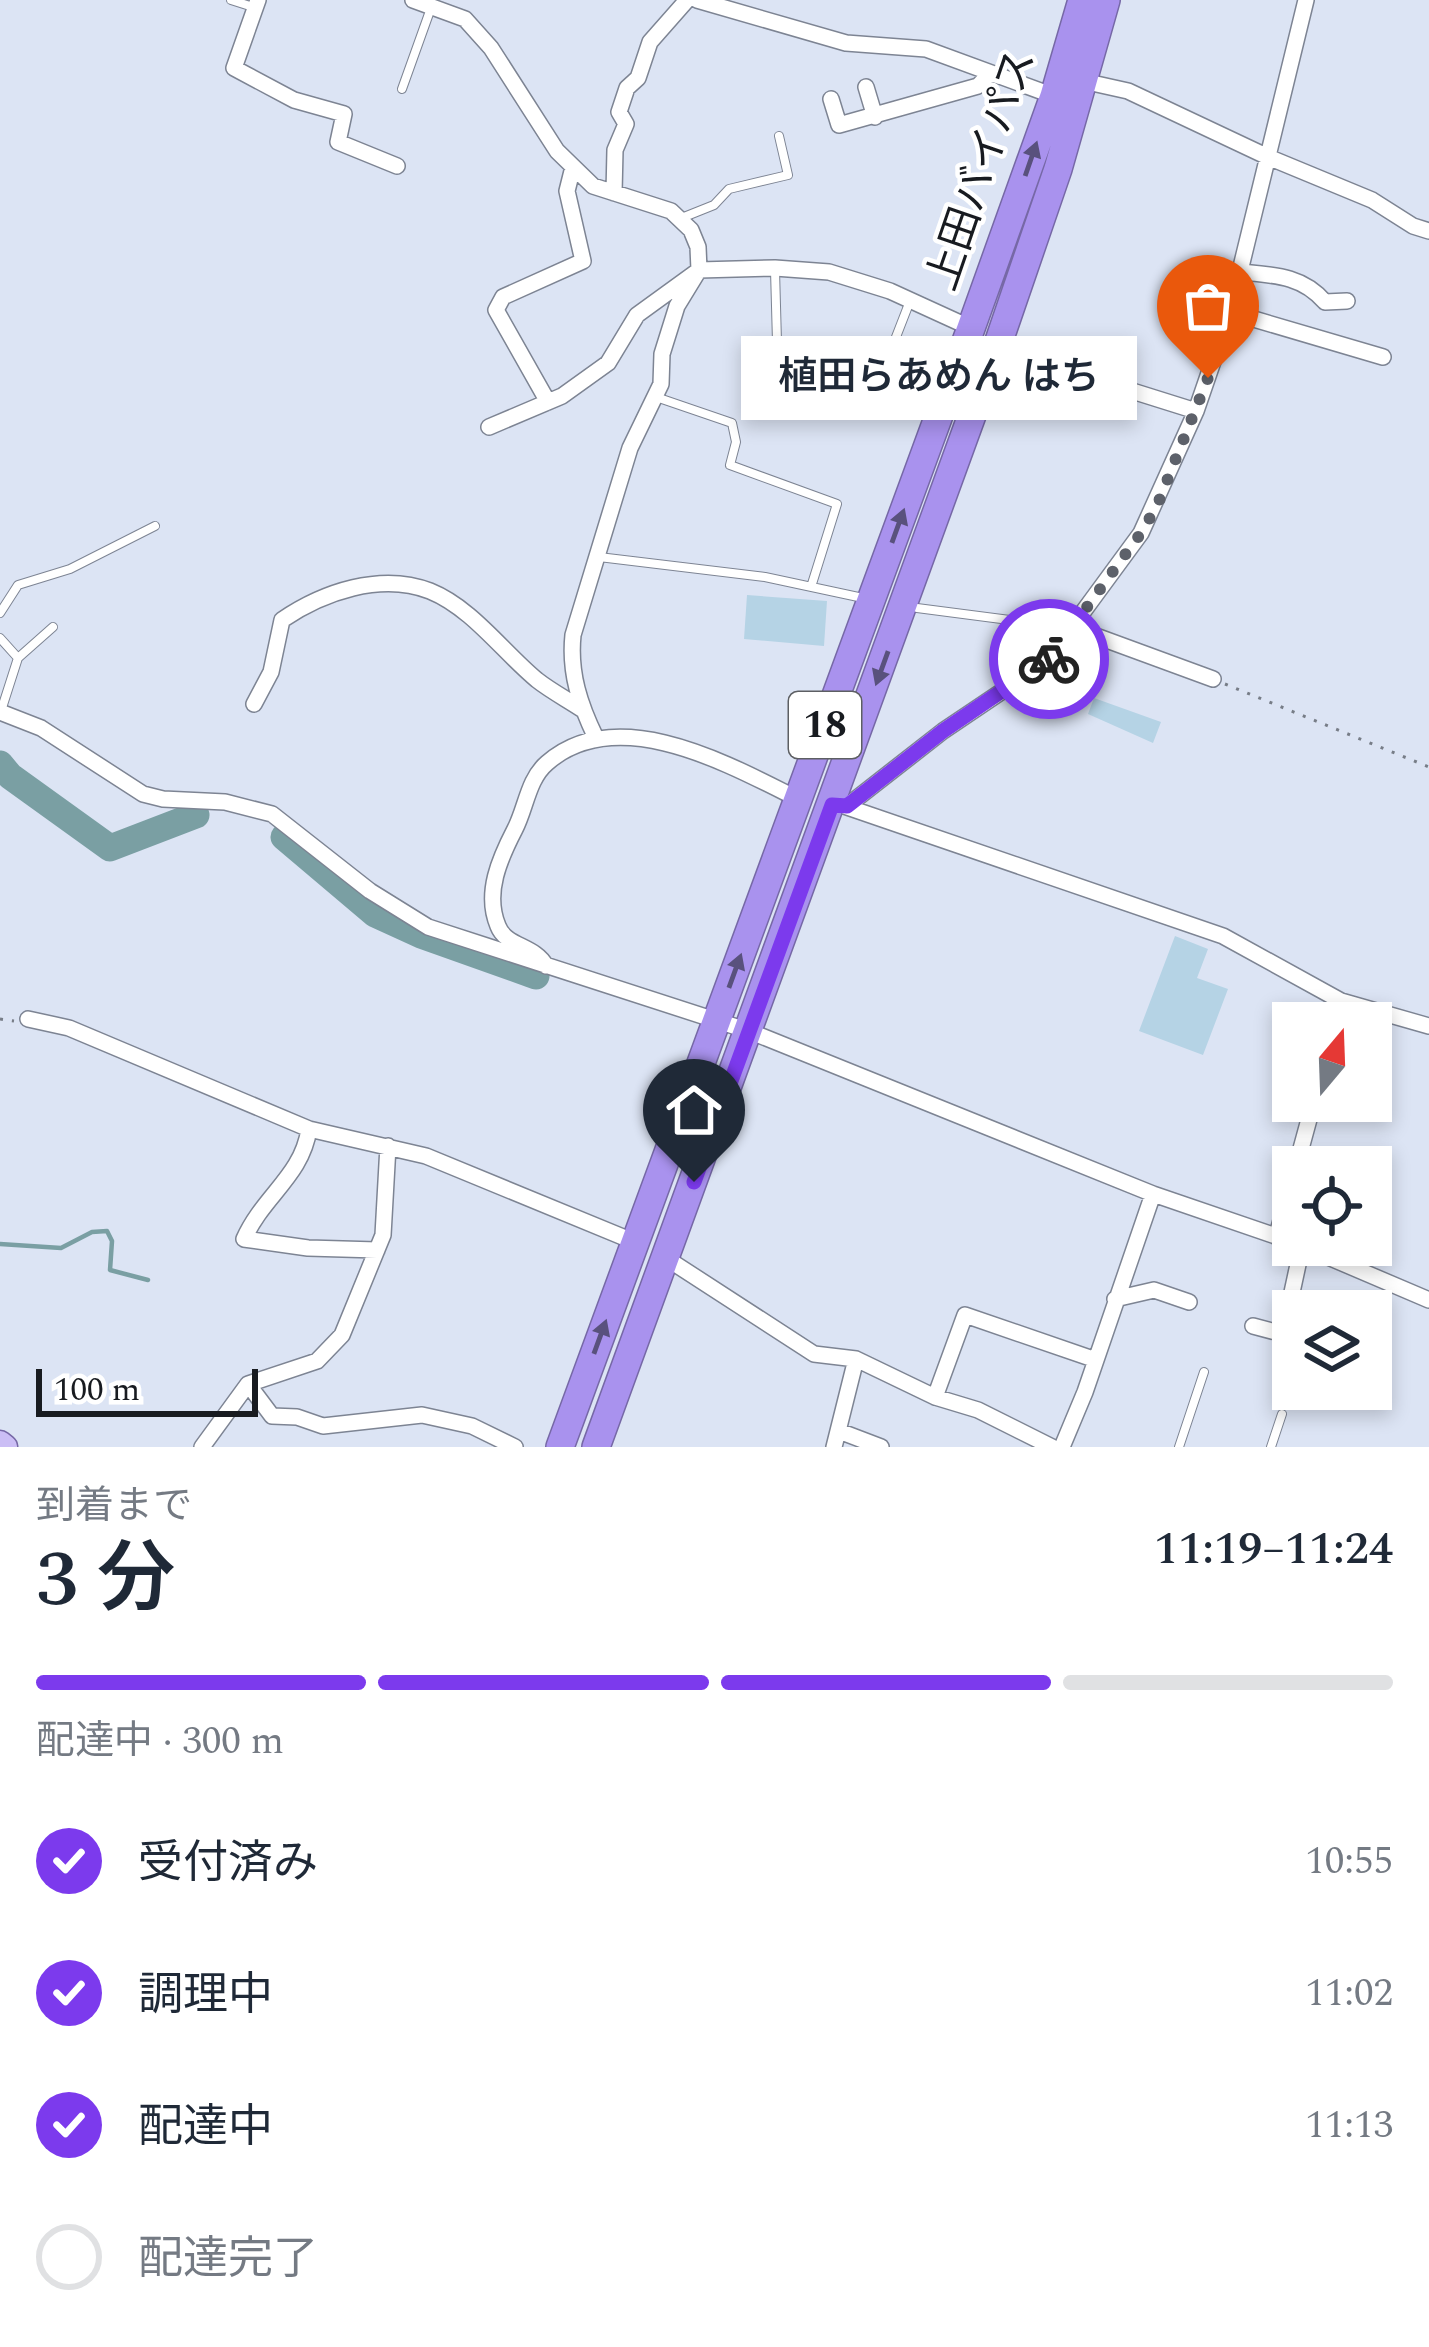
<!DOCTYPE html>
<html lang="ja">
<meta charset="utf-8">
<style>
body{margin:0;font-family:Spectral,"Noto Sans JP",serif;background:#f2f2f3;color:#1f2937;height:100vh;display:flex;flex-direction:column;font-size:45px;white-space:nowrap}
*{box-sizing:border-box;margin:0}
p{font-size:39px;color:#747a83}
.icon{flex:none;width:66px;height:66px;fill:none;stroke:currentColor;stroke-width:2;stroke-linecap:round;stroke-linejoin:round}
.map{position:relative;height:1447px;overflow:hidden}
.panel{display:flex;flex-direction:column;background:#fff;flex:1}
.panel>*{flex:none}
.needle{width:78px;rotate:19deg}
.buttons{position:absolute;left:1272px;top:1002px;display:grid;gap:24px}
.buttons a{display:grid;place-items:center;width:120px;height:120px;border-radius:0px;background:#fff;box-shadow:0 6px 18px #0003;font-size:60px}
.scale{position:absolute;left:36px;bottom:30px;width:222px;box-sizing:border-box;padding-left:12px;border:6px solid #181b20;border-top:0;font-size:33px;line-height:42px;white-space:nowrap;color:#181b20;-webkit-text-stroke:9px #fff;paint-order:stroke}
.pin{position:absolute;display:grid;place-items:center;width:102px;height:102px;color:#fff;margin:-123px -51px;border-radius:50% 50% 50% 0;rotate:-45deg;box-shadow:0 0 12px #0007}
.pin .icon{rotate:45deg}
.courier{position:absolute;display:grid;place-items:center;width:120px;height:120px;margin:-60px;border:9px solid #7c3aed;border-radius:50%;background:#fff;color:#222;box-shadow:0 3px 15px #0007}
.bubble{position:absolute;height:84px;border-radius:0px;background:#fff;box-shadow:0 6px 18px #0003;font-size:39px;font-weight:600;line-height:84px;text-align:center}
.overview em{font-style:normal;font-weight:600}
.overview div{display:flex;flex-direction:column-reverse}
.overview{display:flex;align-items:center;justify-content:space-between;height:204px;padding:0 36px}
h1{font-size:78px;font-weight:600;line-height:90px}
.bar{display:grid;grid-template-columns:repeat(4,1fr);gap:18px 12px;align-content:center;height:144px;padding:0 36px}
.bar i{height:15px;border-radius:9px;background:#e0e1e3}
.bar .active{background:#7c3aed}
.bar p{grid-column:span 4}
ol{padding:0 36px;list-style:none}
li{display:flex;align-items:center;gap:36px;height:132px}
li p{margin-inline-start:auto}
li .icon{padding:12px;border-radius:50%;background:#7c3aed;color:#fff;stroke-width:4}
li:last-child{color:#747a83}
li i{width:66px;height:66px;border:6px solid #e0e1e3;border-radius:50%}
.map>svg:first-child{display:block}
</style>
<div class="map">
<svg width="1429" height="1447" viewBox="0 0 1429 1447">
<rect width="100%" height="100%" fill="#dce4f4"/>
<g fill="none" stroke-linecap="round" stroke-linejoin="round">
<path stroke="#7a9fa3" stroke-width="4.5" d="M0,1244L61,1248L92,1232L107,1231L112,1241L110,1270L148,1280"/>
<path stroke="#7a9fa3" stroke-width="27" d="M0,764L10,776L110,848L196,815
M284,837L375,914L421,935L536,976"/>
</g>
<path fill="#b5d3e5" d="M747,595L827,601L824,646L744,639Z
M1094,698L1161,722L1153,743L1088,714Z
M1175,936L1208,949L1197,978L1228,989L1203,1055L1139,1031Z"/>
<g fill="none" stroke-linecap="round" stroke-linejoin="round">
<defs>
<path id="lane" d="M231,0L253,7
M402,89L431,8
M679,219L714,205L729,189L788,175L779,136
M775,270L777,342
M846,364L882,373L910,301
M656,397L732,423L736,442L730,465L837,504L811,587
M599,557L765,577L863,598
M917,608L1071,628
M0,613L18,585L70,569L155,526
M0,638L18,658L1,711
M18,658L53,627
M1179,1447L1204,1372
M1271,1447L1282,1414"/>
<path id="street" d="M258,0L234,68L294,100L344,114L338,142L397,166
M413,0L465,19L491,48L557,151L593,186L671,211L691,230L698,247L699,270L677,306L662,354L661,384L630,448L573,635C569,673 580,705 596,738
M697,0L846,43L926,49L1054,96
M1083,81L1128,91L1268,157L1372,200L1413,226L1429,231
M866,87L875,117
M831,99L839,125L978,86L990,73
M614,193L615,150L626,124L619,112L627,88L638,78L650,42L687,0
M1240,272C1273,275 1302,275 1325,302L1347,301
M1230,312L1383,357
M999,341L1078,374L1196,411
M548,402L496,310L503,297L583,261L567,191L573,167
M489,427L562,396L608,363L637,315L699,270L775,268L829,272L890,291L971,328
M1074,628L1213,679
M254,704L271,672L282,620C323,592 381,572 430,591C472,608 503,652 537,680C551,691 568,700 583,710
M0,712L41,728L143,794L163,799L225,802L272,814L370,891L428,927L749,1031L1153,1194L1293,1242
M844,806L1223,936L1341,1001L1429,1026
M847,806L943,731L1047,661L1141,533L1196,411L1230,312L1306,0
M546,966C535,945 506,947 498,926C484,893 500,858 515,829C526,808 528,779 547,763C617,702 728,764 798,799
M28,1019L69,1028L309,1129L426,1156L635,1242
M1335,1023L1341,1001
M309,1129C302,1176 263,1196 244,1239L308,1248L377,1250
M1296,1167L1314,1101
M1277,1235L1293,1176
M1300,1245L1429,1300
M666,1258L814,1354L856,1359L935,1397L978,1410L1052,1447
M1115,1299L1154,1290L1189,1302
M1253,1326L1283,1334L1302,1246
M248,1384L272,1416L297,1417L323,1426L422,1415L472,1426L515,1447
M935,1397L965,1315L1096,1360
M839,1431L881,1447
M202,1447L248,1384L317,1361L342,1335L383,1235L388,1146
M834,1447L856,1359
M1062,1447L1085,1392L1153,1194"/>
<path id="primary" d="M0,1443L5,1447"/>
<path id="highway" d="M560,1447L971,328L1054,96L1082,0
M596,1447L999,341L1058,169L1106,0"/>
</defs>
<use href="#lane" stroke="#7d8493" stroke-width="10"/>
<use href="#street" stroke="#7d8493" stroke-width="18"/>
<use href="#primary" stroke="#7668a6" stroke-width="27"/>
<use href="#highway" stroke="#7668a6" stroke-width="30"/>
<path stroke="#777d87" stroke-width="3" stroke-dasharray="3 9" stroke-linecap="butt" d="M1225,684L1429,767
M0,1019L14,1021"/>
<use href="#lane" stroke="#fff" stroke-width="8"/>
<use href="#street" stroke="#fff" stroke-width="15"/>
<use href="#primary" stroke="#cbbef5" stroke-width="24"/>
<use href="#highway" stroke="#a992ee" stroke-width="27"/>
</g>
<defs><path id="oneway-solid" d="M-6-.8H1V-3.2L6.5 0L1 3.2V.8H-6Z" transform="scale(3)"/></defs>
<g fill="#59517d">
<use href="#oneway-solid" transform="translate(1031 159) rotate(-71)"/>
<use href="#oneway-solid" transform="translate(898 526) rotate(-70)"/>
<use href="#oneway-solid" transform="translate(882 668) rotate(110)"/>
<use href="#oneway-solid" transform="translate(735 971) rotate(-70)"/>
<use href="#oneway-solid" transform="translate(600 1337) rotate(-70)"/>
</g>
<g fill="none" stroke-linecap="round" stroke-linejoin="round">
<path stroke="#5d616a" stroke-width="12" stroke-dasharray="0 21.6" d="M1049,659L1141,533L1157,506L1208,378"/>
<path stroke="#7c3aed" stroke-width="15" d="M694,1182L832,805L847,806L943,731L1049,659"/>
</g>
<g text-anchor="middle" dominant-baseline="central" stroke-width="9" stroke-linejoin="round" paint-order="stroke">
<rect fill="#fff" stroke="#5d5f63" stroke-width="3" x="789" y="692" width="72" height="66" rx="9"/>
<g font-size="39" font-weight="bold" fill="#181b20">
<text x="825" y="725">18</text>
</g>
<g font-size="42" fill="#181b20" stroke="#fff">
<text transform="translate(982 170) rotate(-71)">上田バイパス</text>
</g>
</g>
</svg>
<div class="buttons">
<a><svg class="needle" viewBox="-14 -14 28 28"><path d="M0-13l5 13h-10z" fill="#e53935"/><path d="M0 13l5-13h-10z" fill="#747a83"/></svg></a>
<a><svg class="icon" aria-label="locate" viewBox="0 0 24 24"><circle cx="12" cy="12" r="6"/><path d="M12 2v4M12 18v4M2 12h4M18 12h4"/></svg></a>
<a><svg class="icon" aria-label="layers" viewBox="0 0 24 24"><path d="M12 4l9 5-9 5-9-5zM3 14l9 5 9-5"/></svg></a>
</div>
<div class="scale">100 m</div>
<div class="pin" style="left:1208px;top:378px;background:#ea580c"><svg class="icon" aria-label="bag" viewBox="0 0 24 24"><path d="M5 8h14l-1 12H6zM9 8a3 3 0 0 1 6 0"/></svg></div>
<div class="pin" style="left:694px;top:1182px;background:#1f2937"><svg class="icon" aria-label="home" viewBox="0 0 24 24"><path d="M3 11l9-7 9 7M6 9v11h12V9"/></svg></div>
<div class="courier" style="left:1049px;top:659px"><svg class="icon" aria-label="bike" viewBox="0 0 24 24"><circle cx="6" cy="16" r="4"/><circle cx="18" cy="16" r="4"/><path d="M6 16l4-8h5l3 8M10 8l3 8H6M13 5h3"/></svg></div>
<div class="bubble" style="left:741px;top:336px;width:396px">植田らあめん はち</div>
</div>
<section class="panel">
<div class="overview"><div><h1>3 分</h1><p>到着まで</p></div><em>11:19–11:24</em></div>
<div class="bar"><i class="active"></i><i class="active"></i><i class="active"></i><i></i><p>配達中 · 300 m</p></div>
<ol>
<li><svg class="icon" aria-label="check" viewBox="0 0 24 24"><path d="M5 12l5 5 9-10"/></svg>受付済み<p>10:55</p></li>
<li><svg class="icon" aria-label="check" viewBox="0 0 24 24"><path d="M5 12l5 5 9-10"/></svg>調理中<p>11:02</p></li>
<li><svg class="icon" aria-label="check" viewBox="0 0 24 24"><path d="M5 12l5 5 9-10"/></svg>配達中<p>11:13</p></li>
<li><i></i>配達完了</li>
</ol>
</section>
